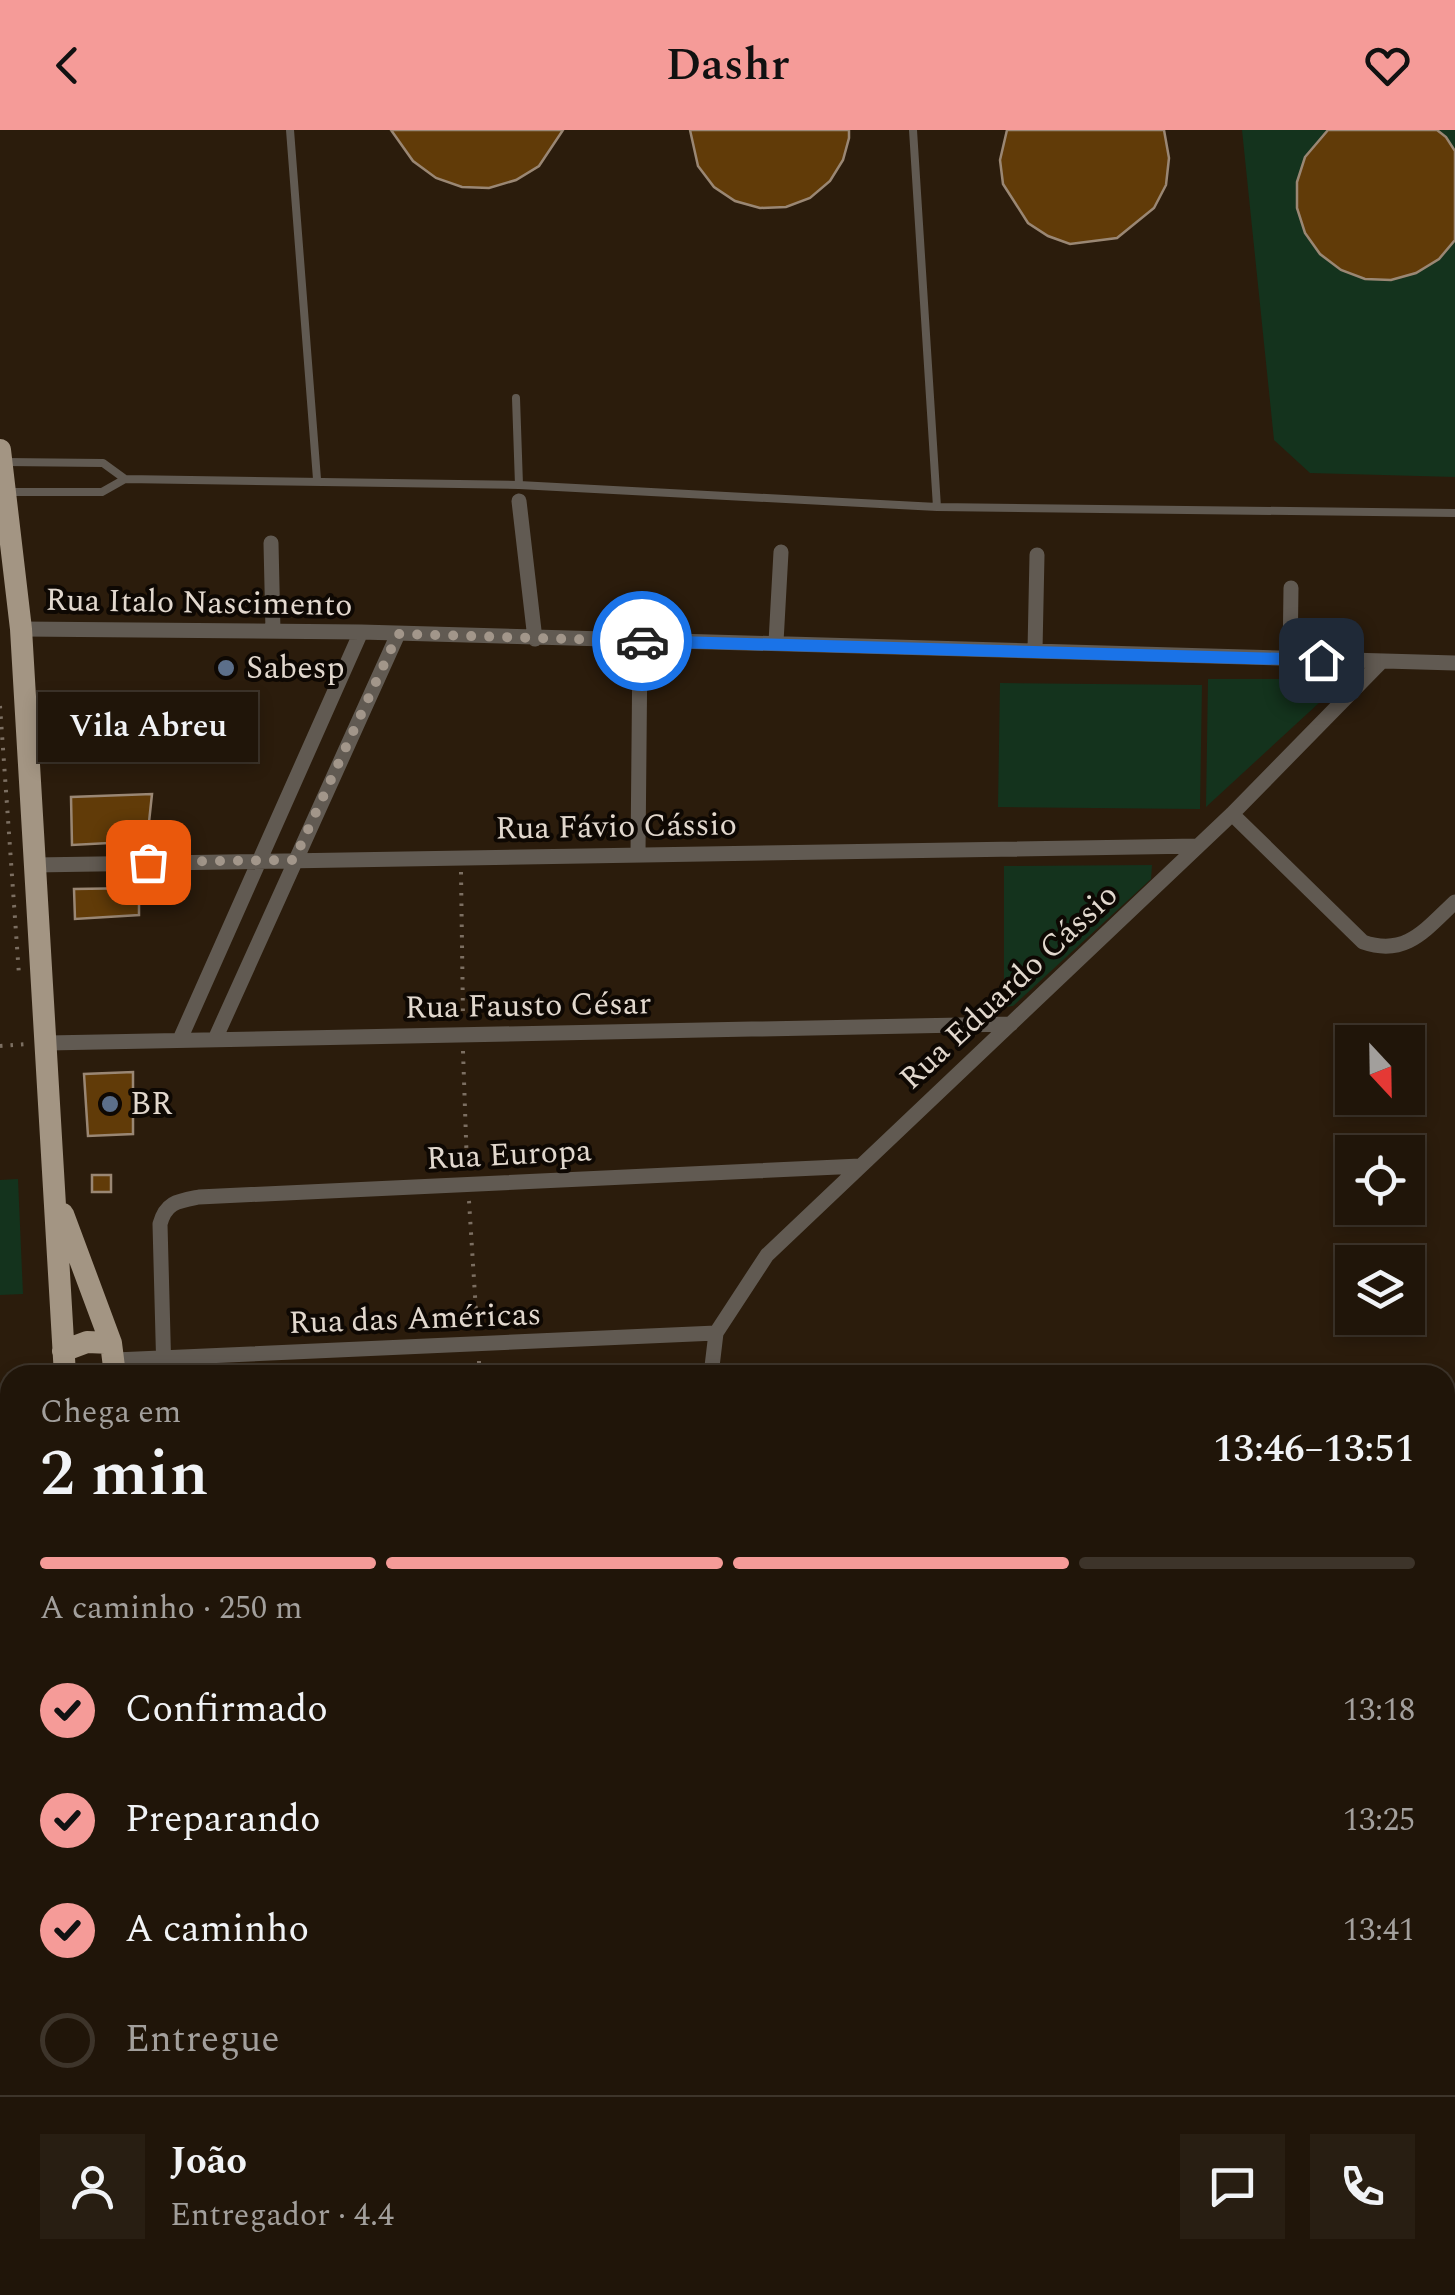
<!DOCTYPE html>
<html lang="pt">
<meta charset="utf-8">
<style>
body{margin:0;font-family:Spectral,serif;background:#281e12;color:#f1f3f6;height:100vh;display:flex;flex-direction:column;font-size:38px;white-space:nowrap}
*{box-sizing:border-box;margin:0}
p{font-size:32px;color:#a29f9c}
.icon{flex:none;width:55px;height:55px;fill:none;stroke:currentColor;stroke-width:2;stroke-linecap:round;stroke-linejoin:round}
.map{position:relative;flex:1;overflow:hidden}
.side{position:absolute;left:0px;top:1235px;width:1455px;height:930px;display:flex;flex-direction:column;background:#201509;border-radius:30px 30px 0 0;box-shadow:0 5px 15px #0003,0 0 0 2px #3d342a}
.side>*{flex:none}
.needle{width:65px;rotate:158deg}
.fabs{position:absolute;left:1335px;top:895px;display:grid;gap:20px}
.fabs a{display:grid;place-items:center;width:90px;height:90px;border-radius:0px;background:#201509;box-shadow:0 5px 15px #0003,0 0 0 2px #3d342a;font-size:50px}
.pin{position:absolute;display:grid;place-items:center;width:85px;height:85px;color:#fff;margin:-42px;border-radius:20px;box-shadow:0 5px 15px #0006}
.courier{position:absolute;display:grid;place-items:center;width:100px;height:100px;margin:-50px;border:8px solid #1a73e8;border-radius:50%;background:#fff;color:#222;box-shadow:0 2px 12px #0007}
.bubble{position:absolute;height:70px;border-radius:0px;background:#201509;box-shadow:0 5px 15px #0003,0 0 0 2px #3d342a;font-size:32px;font-weight:600;line-height:70px;text-align:center}
.headline em{font-style:normal;font-weight:600}
.headline div{display:flex;flex-direction:column-reverse}
.headline{display:flex;align-items:center;justify-content:space-between;height:170px;padding:0 40px}
h1{font-size:65px;font-weight:600;line-height:75px}
.bar{display:grid;grid-template-columns:repeat(4,1fr);gap:15px 10px;align-content:center;height:120px;padding:0 40px}
.bar i{height:12px;border-radius:8px;background:#3d342a}
.bar .current{background:#f59b98}
.bar p{grid-column:span 4}
.line{display:flex;align-items:center;gap:25px;padding:0 40px;border-top:2px solid #3d342a}
.line div{flex:1}
.round{display:grid;place-items:center;flex:none;width:105px;height:105px;border-radius:0px;background:#281e12}
ol{padding:0 40px;list-style:none}
li{display:flex;align-items:center;gap:30px;height:110px}
li p{margin-inline-start:auto}
li .icon{padding:10px;border-radius:50%;background:#f59b98;color:#111;stroke-width:4}
li:last-child{color:#a29f9c}
li i{width:55px;height:55px;border:5px solid #3d342a;border-radius:50%}
header{display:flex;justify-content:space-between;align-items:center;height:130px;padding:0 40px;background:#f59b98;color:#111;font-size:45px;font-weight:600}
.map>svg:first-child{display:block}
</style>
<header><svg class="icon" aria-label="back" viewBox="0 0 24 24"><path d="M15 5l-7 7 7 7"/></svg>Dashr<svg class="icon" aria-label="heart" viewBox="0 0 24 24"><path d="M12 20l-8-8c-3-5 5-10 8-4 3-6 11-1 8 4z"/></svg></header>
<div class="map">
<svg width="1455" height="2165" viewBox="0 0 1455 2165">
<rect width="100%" height="100%" fill="#2b1c0c"/>
<path fill="#14331d" d="M1242,0H1455V347L1310,343L1274,310Z
M1208,549H1334L1333,560L1206,677Z
M1000,553L1202,555L1200,679L998,677Z
M1152,735L1151,749L1013,876L1004,877V736Z
M18,1049L23,1164L0,1165V1050Z"/>
<path fill="#613b08" stroke="#9a8774" stroke-width="2.5" d="M391,0H563L539,36L516,50L489,58L462,57L436,48L413,31Z
M690,0H849V8L843,30L830,51L810,68L786,77L760,78L735,71L714,57L698,36Z
M1007,0H1164L1169,28L1166,55L1154,78L1117,108L1070,114L1048,106L1028,93L1003,54L1000,30Z
M1328,0H1437L1446,7L1455,21V110L1439,129L1416,143L1391,150L1365,149L1341,140L1320,124L1305,103L1297,78V52L1305,27Z
M152,664L147,711L72,715L71,667Z
M139,758V785L75,789L74,759Z
M133,942V1004L88,1006L84,944Z
M92,1045H111V1062H92Z"/>
<g fill="none" stroke-linecap="round" stroke-linejoin="round">
<path stroke="#7c6f62" stroke-width="4" stroke-dasharray="2.5 8" stroke-linecap="butt" d="M0,576L19,845
M461,742L463,887
M0,916L27,914
M463,921L467,1037
M469,1071L477,1197
M479,1231V1245"/>
<path stroke="#615a52" stroke-width="8" d="M290,0L317,349
M913,0L937,377
M516,268L519,355
M5,332L103,333L125,349L102,362H7
M125,349L519,355L937,377L1455,383
M0,1659L10,1660"/>
<path stroke="#615a52" stroke-width="15" d="M519,371L535,509
M271,413L273,501
M21,499L361,502L1455,533
M776,512L781,422
M1035,520L1037,425
M1290,530L1291,458
M1232,684L1363,812C1406,827 1425,800 1455,772
M638,723L640,511
M34,735L1198,716
M181,907L361,502
M216,907L398,504
M47,913L1011,894
M115,1230L716,1203
M164,1245L160,1094C166,1072 178,1071 199,1067L860,1036
M711,1245L716,1203L767,1125L1232,684L1382,531
M1445,1549H1455
M665,2165H691"/>
<path stroke="#a39583" stroke-width="22" d="M0,320L21,499L65,1245
M63,1084L111,1213L115,1245
M63,1221L87,1212L111,1213
M65,2165V2155"/>
</g>
<g fill="none" stroke-linecap="round" stroke-linejoin="round">
<path stroke="#a2968a" stroke-width="10" stroke-dasharray="0 18" d="M148,732L294,730L398,504L642,511"/>
<path stroke="#1a73e8" stroke-width="12" d="M642,511L1321,530"/>
</g>
<g fill="#5c6f8a" stroke="#0e0803" stroke-width="4">
<circle cx="226" cy="538" r="10"/>
<circle cx="110" cy="974" r="10"/>
</g>
<g text-anchor="middle" dominant-baseline="central" stroke-width="8" stroke-linejoin="round" paint-order="stroke">
<g font-size="32" fill="#e2d8ce" stroke="#0e0803">
<text transform="translate(199 473) rotate(1)">Rua Italo Nascimento</text>
<text transform="translate(616 697) rotate(-1)">Rua Fávio Cássio</text>
<text transform="translate(1009 857) rotate(-43)">Rua Eduardo Cássio</text>
<text transform="translate(528 876) rotate(-1)">Rua Fausto César</text>
<text transform="translate(509 1025) rotate(-3)">Rua Europa</text>
<text transform="translate(415 1189) rotate(-2)">Rua das Américas</text>
</g>
<g font-size="32" fill="#e2d8ce" stroke="#0e0803" text-anchor="start">
<text x="246" y="538">Sabesp</text>
<text x="130" y="974">BR</text>
</g>
</g>
</svg>
<div class="fabs">
<a><svg class="needle" viewBox="-14 -14 28 28"><path d="M0-13l5 13h-10z" fill="#e53935"/><path d="M0 13l5-13h-10z" fill="#a29f9c"/></svg></a>
<a><svg class="icon" aria-label="locate" viewBox="0 0 24 24"><circle cx="12" cy="12" r="6"/><path d="M12 2v4M12 18v4M2 12h4M18 12h4"/></svg></a>
<a><svg class="icon" aria-label="layers" viewBox="0 0 24 24"><path d="M12 4l9 5-9 5-9-5zM3 14l9 5 9-5"/></svg></a>
</div>
<div class="pin" style="left:148px;top:732px;background:#ea580c"><svg class="icon" aria-label="bag" viewBox="0 0 24 24"><path d="M5 8h14l-1 12H6zM9 8a3 3 0 0 1 6 0"/></svg></div>
<div class="pin" style="left:1321px;top:530px;background:#1f2937"><svg class="icon" aria-label="home" viewBox="0 0 24 24"><path d="M3 11l9-7 9 7M6 9v11h12V9"/></svg></div>
<div class="courier" style="left:642px;top:511px"><svg class="icon" aria-label="car" viewBox="0 0 24 24"><path d="M5 17H2v-5l4-1 3-4h7l3 4 3 1v5h-3M9 17h6M6 11h13"/><circle cx="7" cy="17" r="2"/><circle cx="17" cy="17" r="2"/></svg></div>
<div class="bubble" style="left:38px;top:562px;width:220px">Vila Abreu</div>
<section class="side">
<div class="headline"><div><h1>2 min</h1><p>Chega em</p></div><em>13:46–13:51</em></div>
<div class="bar"><i class="current"></i><i class="current"></i><i class="current"></i><i></i><p>A caminho · 250 m</p></div>
<ol>
<li><svg class="icon" aria-label="check" viewBox="0 0 24 24"><path d="M5 12l5 5 9-10"/></svg>Confirmado<p>13:18</p></li>
<li><svg class="icon" aria-label="check" viewBox="0 0 24 24"><path d="M5 12l5 5 9-10"/></svg>Preparando<p>13:25</p></li>
<li><svg class="icon" aria-label="check" viewBox="0 0 24 24"><path d="M5 12l5 5 9-10"/></svg>A caminho<p>13:41</p></li>
<li><i></i>Entregue</li>
</ol>
<div class="line" style="height:180px"><a class="round"><svg class="icon" aria-label="person" viewBox="0 0 24 24"><circle cx="12" cy="8" r="4"/><path d="M4 21q1-7 8-7t8 7"/></svg></a><div><b>João</b><p>Entregador · 4.4</p></div><a class="round"><svg class="icon" aria-label="chat" viewBox="0 0 24 24"><path d="M4 5h16v11H9l-5 4z"/></svg></a><a class="round"><svg class="icon" aria-label="phone" viewBox="0 0 24 24"><path d="M5 4h4l2 5-3 2q2 4 5 5l2-3 5 2v4C11 20 4 13 5 4z"/></svg></a></div>
</section>
</div>
